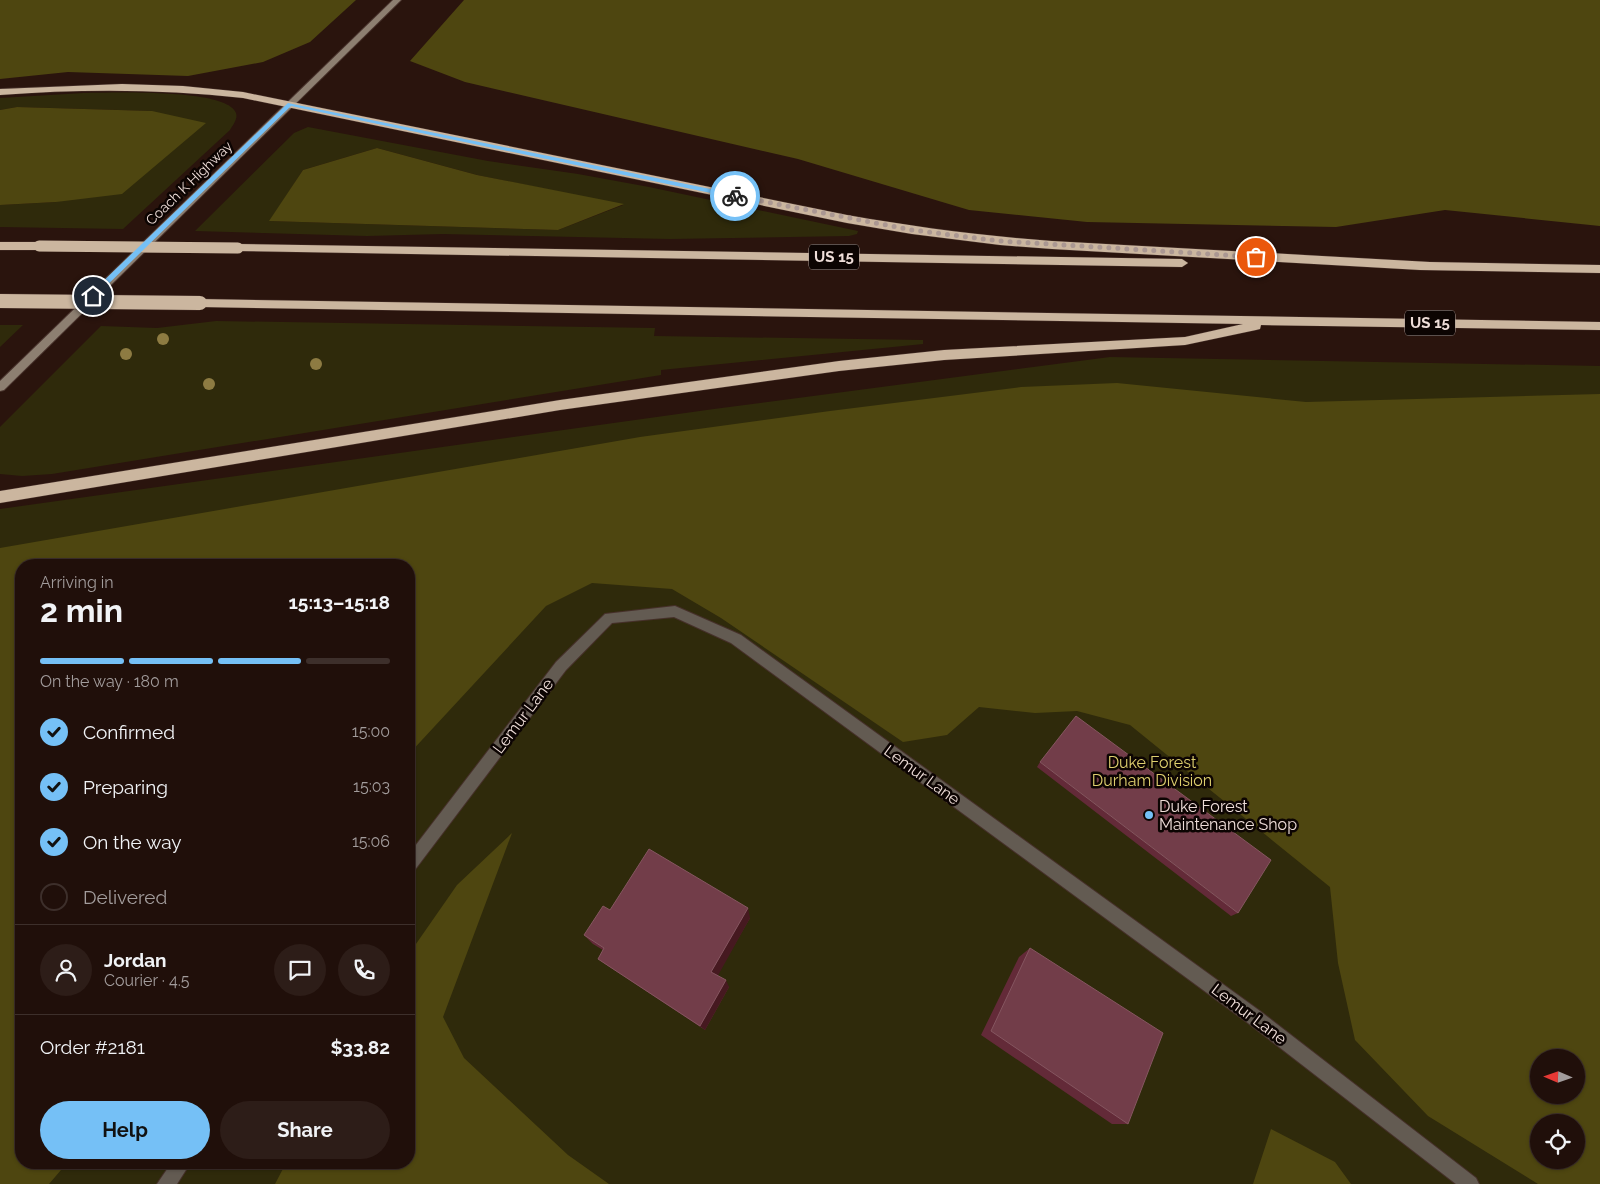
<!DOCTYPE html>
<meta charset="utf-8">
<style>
body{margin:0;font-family:Raleway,sans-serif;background:#2d1d18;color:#f1f3f6;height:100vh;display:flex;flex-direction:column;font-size:19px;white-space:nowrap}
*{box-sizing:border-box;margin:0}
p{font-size:16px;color:#a29c9c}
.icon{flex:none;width:28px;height:28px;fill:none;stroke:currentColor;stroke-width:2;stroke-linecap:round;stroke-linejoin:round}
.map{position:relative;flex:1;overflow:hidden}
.side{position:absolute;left:15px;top:559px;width:400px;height:610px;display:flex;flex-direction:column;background:#200f0a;border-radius:20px;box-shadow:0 1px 4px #0004,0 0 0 1px #3d2f2b}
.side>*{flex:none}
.needle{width:32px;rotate:272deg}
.fabs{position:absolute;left:1530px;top:1049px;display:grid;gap:10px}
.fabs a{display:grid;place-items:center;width:55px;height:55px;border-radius:50%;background:#200f0a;box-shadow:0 1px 4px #0004,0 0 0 1px #3d2f2b;font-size:25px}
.pin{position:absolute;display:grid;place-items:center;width:42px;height:42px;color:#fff;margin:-21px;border:2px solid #fff;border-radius:50%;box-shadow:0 1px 5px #0007}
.courier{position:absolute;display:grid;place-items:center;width:50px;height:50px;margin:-25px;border:4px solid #75c0f6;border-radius:50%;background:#fff;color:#222;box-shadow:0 1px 6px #0007}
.summary em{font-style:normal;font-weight:700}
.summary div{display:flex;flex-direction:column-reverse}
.summary{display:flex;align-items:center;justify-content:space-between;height:85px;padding:0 25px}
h1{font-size:32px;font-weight:700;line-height:38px}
.bar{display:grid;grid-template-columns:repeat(4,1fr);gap:8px 5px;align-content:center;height:60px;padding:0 25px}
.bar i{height:6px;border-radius:4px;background:#3d2f2b}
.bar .active{background:#75c0f6}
.bar p{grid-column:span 4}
.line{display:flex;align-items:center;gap:12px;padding:0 25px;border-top:1px solid #3d2f2b}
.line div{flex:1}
.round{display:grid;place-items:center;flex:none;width:52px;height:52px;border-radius:26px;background:#2d1d18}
ol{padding:0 25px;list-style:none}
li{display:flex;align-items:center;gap:15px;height:55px}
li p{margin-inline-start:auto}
li .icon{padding:5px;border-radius:50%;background:#75c0f6;color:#111;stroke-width:4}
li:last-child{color:#a29c9c}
li i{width:28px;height:28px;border:2px solid #3d2f2b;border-radius:50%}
.button{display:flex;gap:10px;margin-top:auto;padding:10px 25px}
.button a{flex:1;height:58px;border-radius:30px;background:#75c0f6;color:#111;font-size:20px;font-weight:700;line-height:58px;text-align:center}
.button a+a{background:#2d1d18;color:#f1f3f6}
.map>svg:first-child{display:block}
</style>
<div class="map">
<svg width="1600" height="1184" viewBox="0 0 1600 1184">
<rect width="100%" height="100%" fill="#2a140d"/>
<path fill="#2f2a0b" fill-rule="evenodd" d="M84,93C109,93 227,88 236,113C238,119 233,125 230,130L123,229L0,227V205L56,202L152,111L17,107L0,110V98Z
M308,127L488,161L578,174L649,187L858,231L857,234L849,236L670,239L443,234L367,236L195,231L294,133ZM377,148L477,175L623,205L558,230L270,221L303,170Z
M216,321L655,328L654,336L923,340V344L661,370V375L52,474L22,476L0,474V427L101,326L157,328Z
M0,325H23L0,347Z
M1110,357L1600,366V1184H0V509L714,409ZM21,565H409V1162H21ZM1539,1058H1576V1095H1539ZM1539,1122H1576V1160H1539Z"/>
<path fill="#4e4610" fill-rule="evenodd" d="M0,0H356L310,42L263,62L188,76L68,72L0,79Z
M464,0H1600V226L1445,210L1336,227L1087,222L969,210L798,159L465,82L410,61Z
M17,107L152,111L206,123L122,194L56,202L0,205V110Z
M377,148L477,175L624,204L558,230L269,221L303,170Z
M1117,383L1306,402L1600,394V1184H1538L1428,1116L1355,1040L1338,963L1330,887L1130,725L1077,711L1035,713L979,707L947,735L903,742L721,618L672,589L592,583L546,606L409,754V565H21V1162L67,1163L49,1184H0V548L640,437L830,411L1021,387ZM1539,1058H1576V1095H1539ZM1539,1122H1576V1160H1539Z
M512,833L443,1017L464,1058L568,1155L609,1184H275L286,1163L409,1162V954L457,885Z
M1271,1129L1335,1162L1351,1184H1253Z"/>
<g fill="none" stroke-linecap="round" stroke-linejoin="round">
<defs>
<path id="minor" d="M675,606L741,635L1260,1011L1476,1178L1479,1184H1456L1248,1023L731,643L674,617L612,623L566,670L414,871L409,873V854L556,662L605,614Z
M172,1162H191L177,1184H157Z"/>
<path id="secondary" d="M393,0H401L4,390L0,391V381Z"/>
<path id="motorway" d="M122,84L183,86L243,92L847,215C915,227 983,236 1052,241L1430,262L1600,265V273L1420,270L1052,249L1000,245L912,234L847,223L243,98C162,89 81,89 0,95V89Z
M0,242H39L45,246L39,250H0Z
M238,244L1182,259L1188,263L1182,267L234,251L232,248L234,245Z
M200,299L1600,322V330L1261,325L1260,329L1256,330L1185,345L944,360L839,371L560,410L0,503V491L560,400L839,361L944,350L1185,337L1243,324L200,307L194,303Z"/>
</defs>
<use href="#minor" stroke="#46302a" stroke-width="2"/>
<use href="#secondary" stroke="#46302a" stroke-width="2"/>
<use href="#motorway" stroke="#46302a" stroke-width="1"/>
<use href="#minor" fill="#635b52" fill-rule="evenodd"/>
<use href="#secondary" fill="#8d7f71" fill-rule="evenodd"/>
<use href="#motorway" fill="#cbb69f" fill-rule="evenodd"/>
<defs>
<path id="motorway-bridge-far1" d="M39,246L238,248"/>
<path id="motorway-bridge" d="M0,301L200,303"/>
</defs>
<use href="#motorway-bridge-far1" stroke="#46302a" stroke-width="11" stroke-linecap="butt"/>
<use href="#motorway-bridge" stroke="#46302a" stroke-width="15" stroke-linecap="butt"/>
<use href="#motorway-bridge-far1" stroke="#cbb69f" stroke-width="11"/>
<use href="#motorway-bridge" stroke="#cbb69f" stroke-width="14"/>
</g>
<g fill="#8d7b42">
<circle cx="163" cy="339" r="6"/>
<circle cx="126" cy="354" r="6"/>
<circle cx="316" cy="364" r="6"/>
<circle cx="209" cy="384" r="6"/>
</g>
<path fill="#632a38" d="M1040,762L1238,913L1231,916L1037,767Z
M610,910L750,918L717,975L729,987L705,1030L608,966L598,959L603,950L593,944L584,935Z
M1030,948L1128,1124H1112L981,1035L1019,957Z"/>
<path fill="#461920" d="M748,908L750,918L716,979L711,972Z
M726,980L729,987L705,1030L700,1026Z"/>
<path fill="#723d49" stroke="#855660" d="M1076,716L1271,860L1238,913L1040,762Z
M649,849L748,908L711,972L726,980L700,1026L598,959L604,948L584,935L603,906L610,910Z
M1030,948L1163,1033L1128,1124L991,1031Z"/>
<path fill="#75c0f6" d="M288,103L735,194L738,196L735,198L291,106L95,297H90V294Z"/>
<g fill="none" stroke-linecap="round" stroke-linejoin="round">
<path stroke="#aa9792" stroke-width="5" stroke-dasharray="0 9" d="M735,196L912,230L1000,241L1256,257"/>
</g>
<circle fill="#75c0f6" stroke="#0c0402" stroke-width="2" cx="1149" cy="815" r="5"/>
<g text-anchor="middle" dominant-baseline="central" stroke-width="5" stroke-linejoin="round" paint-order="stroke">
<g font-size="14" fill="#efded9" stroke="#0c0402">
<text transform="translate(189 183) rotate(-44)">Coach K Highway</text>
</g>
<g fill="#0c0402" stroke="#ab9d98" stroke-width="1">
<rect x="809" y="244.5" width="50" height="25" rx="4"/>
<rect x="1405" y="310.5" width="50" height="25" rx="4"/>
</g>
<g font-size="15" font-weight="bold" fill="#efded9">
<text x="834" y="257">US 15</text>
<text x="1430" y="323">US 15</text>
</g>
<g font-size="16" fill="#efded9" stroke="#0c0402">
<text transform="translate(523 716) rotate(-53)">Lemur Lane</text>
<text transform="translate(922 775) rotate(36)">Lemur Lane</text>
<text transform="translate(1249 1014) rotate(37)">Lemur Lane</text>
</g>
<g font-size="16" fill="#decf6e" stroke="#0c0402">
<text x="1152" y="762">Duke Forest<tspan x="1152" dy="18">Durham Division</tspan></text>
</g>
<g font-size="16" fill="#efded9" stroke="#0c0402" text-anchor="start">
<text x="1159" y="806">Duke Forest<tspan x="1159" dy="18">Maintenance Shop</tspan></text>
</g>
</g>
</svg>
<div class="fabs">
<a><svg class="needle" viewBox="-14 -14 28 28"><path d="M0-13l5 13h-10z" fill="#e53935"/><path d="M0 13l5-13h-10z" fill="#a29c9c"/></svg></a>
<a><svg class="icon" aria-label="locate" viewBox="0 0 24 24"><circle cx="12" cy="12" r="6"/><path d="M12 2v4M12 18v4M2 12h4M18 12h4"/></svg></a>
</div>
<div class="pin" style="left:1256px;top:257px;background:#ea580c"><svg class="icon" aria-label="bag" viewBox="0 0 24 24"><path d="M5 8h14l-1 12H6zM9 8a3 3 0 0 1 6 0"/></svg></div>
<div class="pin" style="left:93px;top:296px;background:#1f2937"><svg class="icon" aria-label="home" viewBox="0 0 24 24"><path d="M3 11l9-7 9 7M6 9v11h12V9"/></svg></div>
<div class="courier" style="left:735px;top:196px"><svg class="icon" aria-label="bike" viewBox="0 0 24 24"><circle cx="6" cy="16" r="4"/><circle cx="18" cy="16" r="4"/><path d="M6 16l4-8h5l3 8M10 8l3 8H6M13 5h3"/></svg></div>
<section class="side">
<div class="summary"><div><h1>2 min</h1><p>Arriving in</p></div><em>15:13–15:18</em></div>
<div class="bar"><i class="active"></i><i class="active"></i><i class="active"></i><i></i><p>On the way · 180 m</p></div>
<ol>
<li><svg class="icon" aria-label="check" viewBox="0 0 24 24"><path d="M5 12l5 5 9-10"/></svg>Confirmed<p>15:00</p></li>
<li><svg class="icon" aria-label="check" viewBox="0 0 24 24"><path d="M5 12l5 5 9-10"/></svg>Preparing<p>15:03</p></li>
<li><svg class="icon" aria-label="check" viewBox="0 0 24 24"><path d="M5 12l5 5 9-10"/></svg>On the way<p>15:06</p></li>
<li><i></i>Delivered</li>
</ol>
<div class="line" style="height:90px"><a class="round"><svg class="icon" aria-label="person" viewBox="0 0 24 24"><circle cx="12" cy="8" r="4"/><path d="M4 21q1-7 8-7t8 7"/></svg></a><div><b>Jordan</b><p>Courier · 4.5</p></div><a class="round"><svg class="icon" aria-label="chat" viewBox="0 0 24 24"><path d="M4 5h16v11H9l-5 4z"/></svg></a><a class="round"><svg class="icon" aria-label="phone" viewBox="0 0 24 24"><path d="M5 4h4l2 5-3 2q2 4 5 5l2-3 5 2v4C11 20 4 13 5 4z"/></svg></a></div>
<div class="line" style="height:65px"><div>Order #2181</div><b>$33.82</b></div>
<div class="button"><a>Help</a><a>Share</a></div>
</section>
</div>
